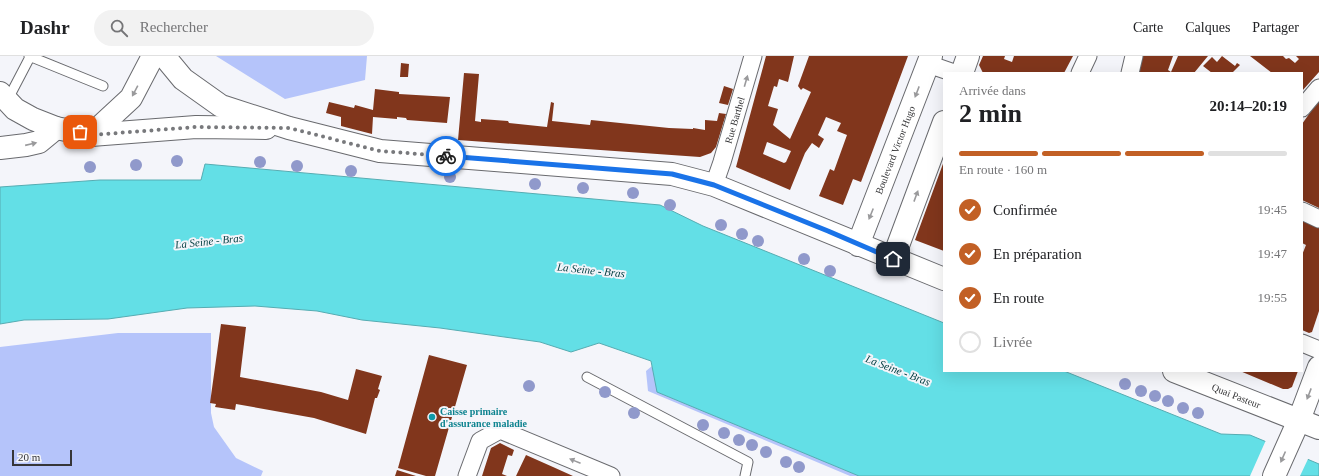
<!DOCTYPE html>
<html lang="fr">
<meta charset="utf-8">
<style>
body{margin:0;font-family:Georgia,serif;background:#f2f2f2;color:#202124;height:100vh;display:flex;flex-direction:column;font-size:15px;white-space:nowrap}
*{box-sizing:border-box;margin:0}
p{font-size:13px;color:#757577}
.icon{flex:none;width:22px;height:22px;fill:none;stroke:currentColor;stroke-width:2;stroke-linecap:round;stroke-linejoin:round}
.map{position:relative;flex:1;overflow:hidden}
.details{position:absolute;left:943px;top:16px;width:360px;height:300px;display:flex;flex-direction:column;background:#fff;border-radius:0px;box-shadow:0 4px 16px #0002}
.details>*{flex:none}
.scale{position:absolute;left:12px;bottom:10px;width:60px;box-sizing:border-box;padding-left:4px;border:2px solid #363638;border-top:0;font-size:11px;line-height:14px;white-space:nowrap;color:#363638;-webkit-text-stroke:3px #f4f5fa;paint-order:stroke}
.pin{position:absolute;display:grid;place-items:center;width:34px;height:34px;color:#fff;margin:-17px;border-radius:8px;box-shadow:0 2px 6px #0006}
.courier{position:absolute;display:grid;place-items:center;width:40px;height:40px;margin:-20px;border:3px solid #1a73e8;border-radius:50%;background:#fff;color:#222;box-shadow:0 1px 5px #0007}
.head em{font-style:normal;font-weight:600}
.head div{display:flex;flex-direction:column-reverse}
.head{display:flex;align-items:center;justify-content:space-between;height:68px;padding:0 16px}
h1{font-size:26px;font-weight:600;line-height:30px}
.bar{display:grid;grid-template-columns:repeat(4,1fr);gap:6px 4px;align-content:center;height:48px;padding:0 16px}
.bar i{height:5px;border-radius:3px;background:#e0e0e0}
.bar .selected{background:#c26025}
.bar p{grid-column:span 4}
ol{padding:0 16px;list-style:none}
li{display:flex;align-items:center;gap:12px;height:44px}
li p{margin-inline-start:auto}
li .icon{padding:4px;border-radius:50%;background:#c26025;color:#fff;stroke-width:4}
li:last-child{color:#757577}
li i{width:22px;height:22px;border:2px solid #e0e0e0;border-radius:50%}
header{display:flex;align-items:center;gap:24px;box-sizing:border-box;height:56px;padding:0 20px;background:#fff;border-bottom:1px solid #e0e0e0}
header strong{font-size:19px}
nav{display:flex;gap:22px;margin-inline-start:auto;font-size:14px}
.search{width:280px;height:36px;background:#f2f2f2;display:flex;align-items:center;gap:10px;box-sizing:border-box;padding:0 14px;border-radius:22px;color:#757577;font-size:15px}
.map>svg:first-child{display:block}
</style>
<header>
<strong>Dashr</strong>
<div class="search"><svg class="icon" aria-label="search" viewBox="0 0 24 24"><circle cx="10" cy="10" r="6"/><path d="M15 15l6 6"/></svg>Rechercher</div>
<nav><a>Carte</a><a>Calques</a><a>Partager</a></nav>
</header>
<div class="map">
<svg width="1319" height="420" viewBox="0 0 1319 420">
<rect width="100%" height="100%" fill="#f4f5fa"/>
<path fill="#b5c4fa" d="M216,0H367L365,24L285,43Z
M118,277H211V357L214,371L236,402L263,415L261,420H0V291Z
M652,310L658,336L859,420H850L648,335L646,315Z"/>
<path fill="#63dfe6" stroke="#56acb2" d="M205,108L660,149L703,170L944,267V315H1064L1221,378L1250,379L1319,408V420H859L657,336L651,305L599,287L571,296L540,286L440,272L362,264L317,255L255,250L187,252L108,263L24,264L0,268V131L100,124H201Z"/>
<path fill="#f4f5fa" d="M1266,384L1310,402L1308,403L1300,420H1250Z"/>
<path fill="#81361c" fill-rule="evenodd" d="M766,0H794L788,26L779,23L777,31L774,30L768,50L778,53L773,69L790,83L811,36L803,32L801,34L798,30L809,0H908L861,126L853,123L843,149L819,140L830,113L834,115L847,79L837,75L841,67L826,61L818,79L824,83L819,92L812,87L805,97L790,134L736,111ZM767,86L791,95L786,106L784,107L763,98Z
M983,0H1005L1004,3L1012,6L1014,0H1073L1064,17H983L979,9Z
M1139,0H1173L1168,14L1171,16L1178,0H1208L1194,17H1134Z
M1222,0L1235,10L1237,7L1240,9L1232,17H1212L1203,10L1212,1L1217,6Z
M1250,0H1283L1286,3L1289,2L1295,7L1299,3L1296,0H1319V16L1302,35V17H1272Z
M401,7L409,8L408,21H400Z
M464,17L479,18L475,65L481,66V63L508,65L509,67L547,71L551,46L554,47L552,65L590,69L591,64L669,72L693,73V72L705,74V64L717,65L719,57L726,58L716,91L711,97L700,101L458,84Z
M724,30L733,33L728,49L719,47Z
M375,33L399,36V38L450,41L447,67L407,64L406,62L397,61V63L373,61L372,78L341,70V61L326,57L329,46L354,52L355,49L373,54Z
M1319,44V152L1302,144V68Z
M944,105V195L915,184Z
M1302,165L1319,172V255L1312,276L1309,277L1302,274V199L1306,189L1302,187Z
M221,268L246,271L240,321L321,336L348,344L356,313L382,320L378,333L380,334L377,342H375L366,378L314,362L236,348L235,354L215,351L216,348L210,347Z
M429,299L467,309L435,420H426L398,412Z
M1240,315H1298L1292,331L1288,333H1283Z
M500,387L514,394L512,400L508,399L502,418L507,420H482L491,392Z
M526,399L553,411L573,420H516Z
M397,414L416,420H395Z"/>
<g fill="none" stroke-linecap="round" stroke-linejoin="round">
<defs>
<path id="lane" d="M29,0L103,30
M7,45L30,1
M587,321L748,406L745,420"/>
<g id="street">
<path d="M928,8L954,17"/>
<path d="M1080,17L1088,0"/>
<path d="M1130,17L1134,0"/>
<path d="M1302,52L1319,32"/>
<path id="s1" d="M714,129L722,106L753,0"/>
<path d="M1302,155L1319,163"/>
<path d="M1302,287L1319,294"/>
<path d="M467,420L480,385L500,374L611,420"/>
</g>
<g id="secondary">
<path d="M164,0L183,23L221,50L289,72L380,95L672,118L714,129L944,223"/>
<path d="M962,17L968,0"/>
<path d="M0,37L15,53L33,63L56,72L91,79L196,71L266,72"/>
<path d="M91,79L131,42L153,0"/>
<path d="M0,92L26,89L39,86L56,72"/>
<path id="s2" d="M858,189L931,0"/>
<path d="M893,203L944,66"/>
<path id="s3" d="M1174,315L1319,372"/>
<path d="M1274,420L1299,364L1319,311"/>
</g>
</defs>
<use href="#lane" stroke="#696a6e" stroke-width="11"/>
<use href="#street" stroke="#696a6e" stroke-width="19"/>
<use href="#secondary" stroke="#696a6e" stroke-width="24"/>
<use href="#lane" stroke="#fff" stroke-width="9"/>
<use href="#street" stroke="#fff" stroke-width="17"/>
<use href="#secondary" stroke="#fff" stroke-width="22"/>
</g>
<g fill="#9099cb">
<circle cx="177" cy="105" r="6"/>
<circle cx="260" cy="106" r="6"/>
<circle cx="136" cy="109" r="6"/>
<circle cx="297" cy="110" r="6"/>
<circle cx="90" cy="111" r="6"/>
<circle cx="351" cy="115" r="6"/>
<circle cx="450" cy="121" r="6"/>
<circle cx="535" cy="128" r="6"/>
<circle cx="583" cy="132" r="6"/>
<circle cx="633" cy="137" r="6"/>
<circle cx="670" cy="149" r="6"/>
<circle cx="721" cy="169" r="6"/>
<circle cx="742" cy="178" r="6"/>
<circle cx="758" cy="185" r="6"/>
<circle cx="804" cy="203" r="6"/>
<circle cx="830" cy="215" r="6"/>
<circle cx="1125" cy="328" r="6"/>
<circle cx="529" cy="330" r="6"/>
<circle cx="1141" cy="335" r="6"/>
<circle cx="605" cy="336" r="6"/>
<circle cx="1155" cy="340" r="6"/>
<circle cx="1168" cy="345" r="6"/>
<circle cx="1183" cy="352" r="6"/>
<circle cx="634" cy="357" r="6"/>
<circle cx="1198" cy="357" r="6"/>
<circle cx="703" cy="369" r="6"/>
<circle cx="724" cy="377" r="6"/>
<circle cx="739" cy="384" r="6"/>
<circle cx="752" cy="389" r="6"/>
<circle cx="766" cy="396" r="6"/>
<circle cx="786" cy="406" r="6"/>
<circle cx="799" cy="411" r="6"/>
</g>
<defs><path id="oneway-solid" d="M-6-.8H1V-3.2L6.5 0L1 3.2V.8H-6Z"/></defs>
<g fill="#9a9a9c">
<use href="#oneway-solid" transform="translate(746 25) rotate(-74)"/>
<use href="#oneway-solid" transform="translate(135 35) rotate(118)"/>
<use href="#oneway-solid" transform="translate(917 36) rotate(111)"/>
<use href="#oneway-solid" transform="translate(31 88) rotate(-13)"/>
<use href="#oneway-solid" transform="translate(916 140) rotate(-70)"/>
<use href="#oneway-solid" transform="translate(871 158) rotate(112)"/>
<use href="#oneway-solid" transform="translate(1309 338) rotate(111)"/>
<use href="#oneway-solid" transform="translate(1283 401) rotate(114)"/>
<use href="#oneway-solid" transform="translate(575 405) rotate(-158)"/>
</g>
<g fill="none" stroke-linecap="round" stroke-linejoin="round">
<path stroke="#78797c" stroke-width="4" stroke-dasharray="0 7.2" d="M80,76L91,79L196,71L289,72L380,95L446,100"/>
<path stroke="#1a73e8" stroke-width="5" d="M446,100L672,118L714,129L828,175L893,203"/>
</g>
<circle fill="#0f9aa8" stroke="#f4f5fa" stroke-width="1.5" cx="432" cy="361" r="4"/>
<g text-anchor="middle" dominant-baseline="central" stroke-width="4" stroke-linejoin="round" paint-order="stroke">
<g font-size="10" fill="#363638" stroke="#f4f5fa">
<text stroke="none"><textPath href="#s1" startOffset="68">Rue Barthel</textPath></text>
<text stroke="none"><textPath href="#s2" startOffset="102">Boulevard Victor Hugo</textPath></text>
<text stroke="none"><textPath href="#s3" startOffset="67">Quai Pasteur</textPath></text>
</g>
<g font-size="10" font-weight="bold" fill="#0d838f" stroke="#f4f5fa" text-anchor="start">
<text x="440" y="355">Caisse primaire<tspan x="440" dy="12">d'assurance maladie</tspan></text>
</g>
<g font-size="11" font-style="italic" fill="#003d40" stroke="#f4f5fa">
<text transform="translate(209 185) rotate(-6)">La Seine - Bras</text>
<text transform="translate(591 214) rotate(6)">La Seine - Bras</text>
<text transform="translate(898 314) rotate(21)">La Seine - Bras</text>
</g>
</g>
</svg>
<div class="scale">20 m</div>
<div class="pin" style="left:80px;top:76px;background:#ea580c"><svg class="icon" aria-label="bag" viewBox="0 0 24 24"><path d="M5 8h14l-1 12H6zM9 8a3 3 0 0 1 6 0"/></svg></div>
<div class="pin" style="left:893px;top:203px;background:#1f2937"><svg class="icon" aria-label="home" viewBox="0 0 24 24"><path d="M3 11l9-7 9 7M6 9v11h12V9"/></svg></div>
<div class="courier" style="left:446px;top:100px"><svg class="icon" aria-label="bike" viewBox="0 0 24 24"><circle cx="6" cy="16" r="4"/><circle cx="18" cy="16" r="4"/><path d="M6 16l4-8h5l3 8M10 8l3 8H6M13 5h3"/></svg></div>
<section class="details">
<div class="head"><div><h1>2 min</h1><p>Arrivée dans</p></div><em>20:14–20:19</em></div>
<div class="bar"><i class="selected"></i><i class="selected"></i><i class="selected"></i><i></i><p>En route · 160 m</p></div>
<ol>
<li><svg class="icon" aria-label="check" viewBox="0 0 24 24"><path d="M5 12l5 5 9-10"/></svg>Confirmée<p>19:45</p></li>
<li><svg class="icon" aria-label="check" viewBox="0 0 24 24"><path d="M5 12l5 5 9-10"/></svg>En préparation<p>19:47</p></li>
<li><svg class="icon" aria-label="check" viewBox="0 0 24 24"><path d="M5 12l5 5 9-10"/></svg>En route<p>19:55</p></li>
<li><i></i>Livrée</li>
</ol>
</section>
</div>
